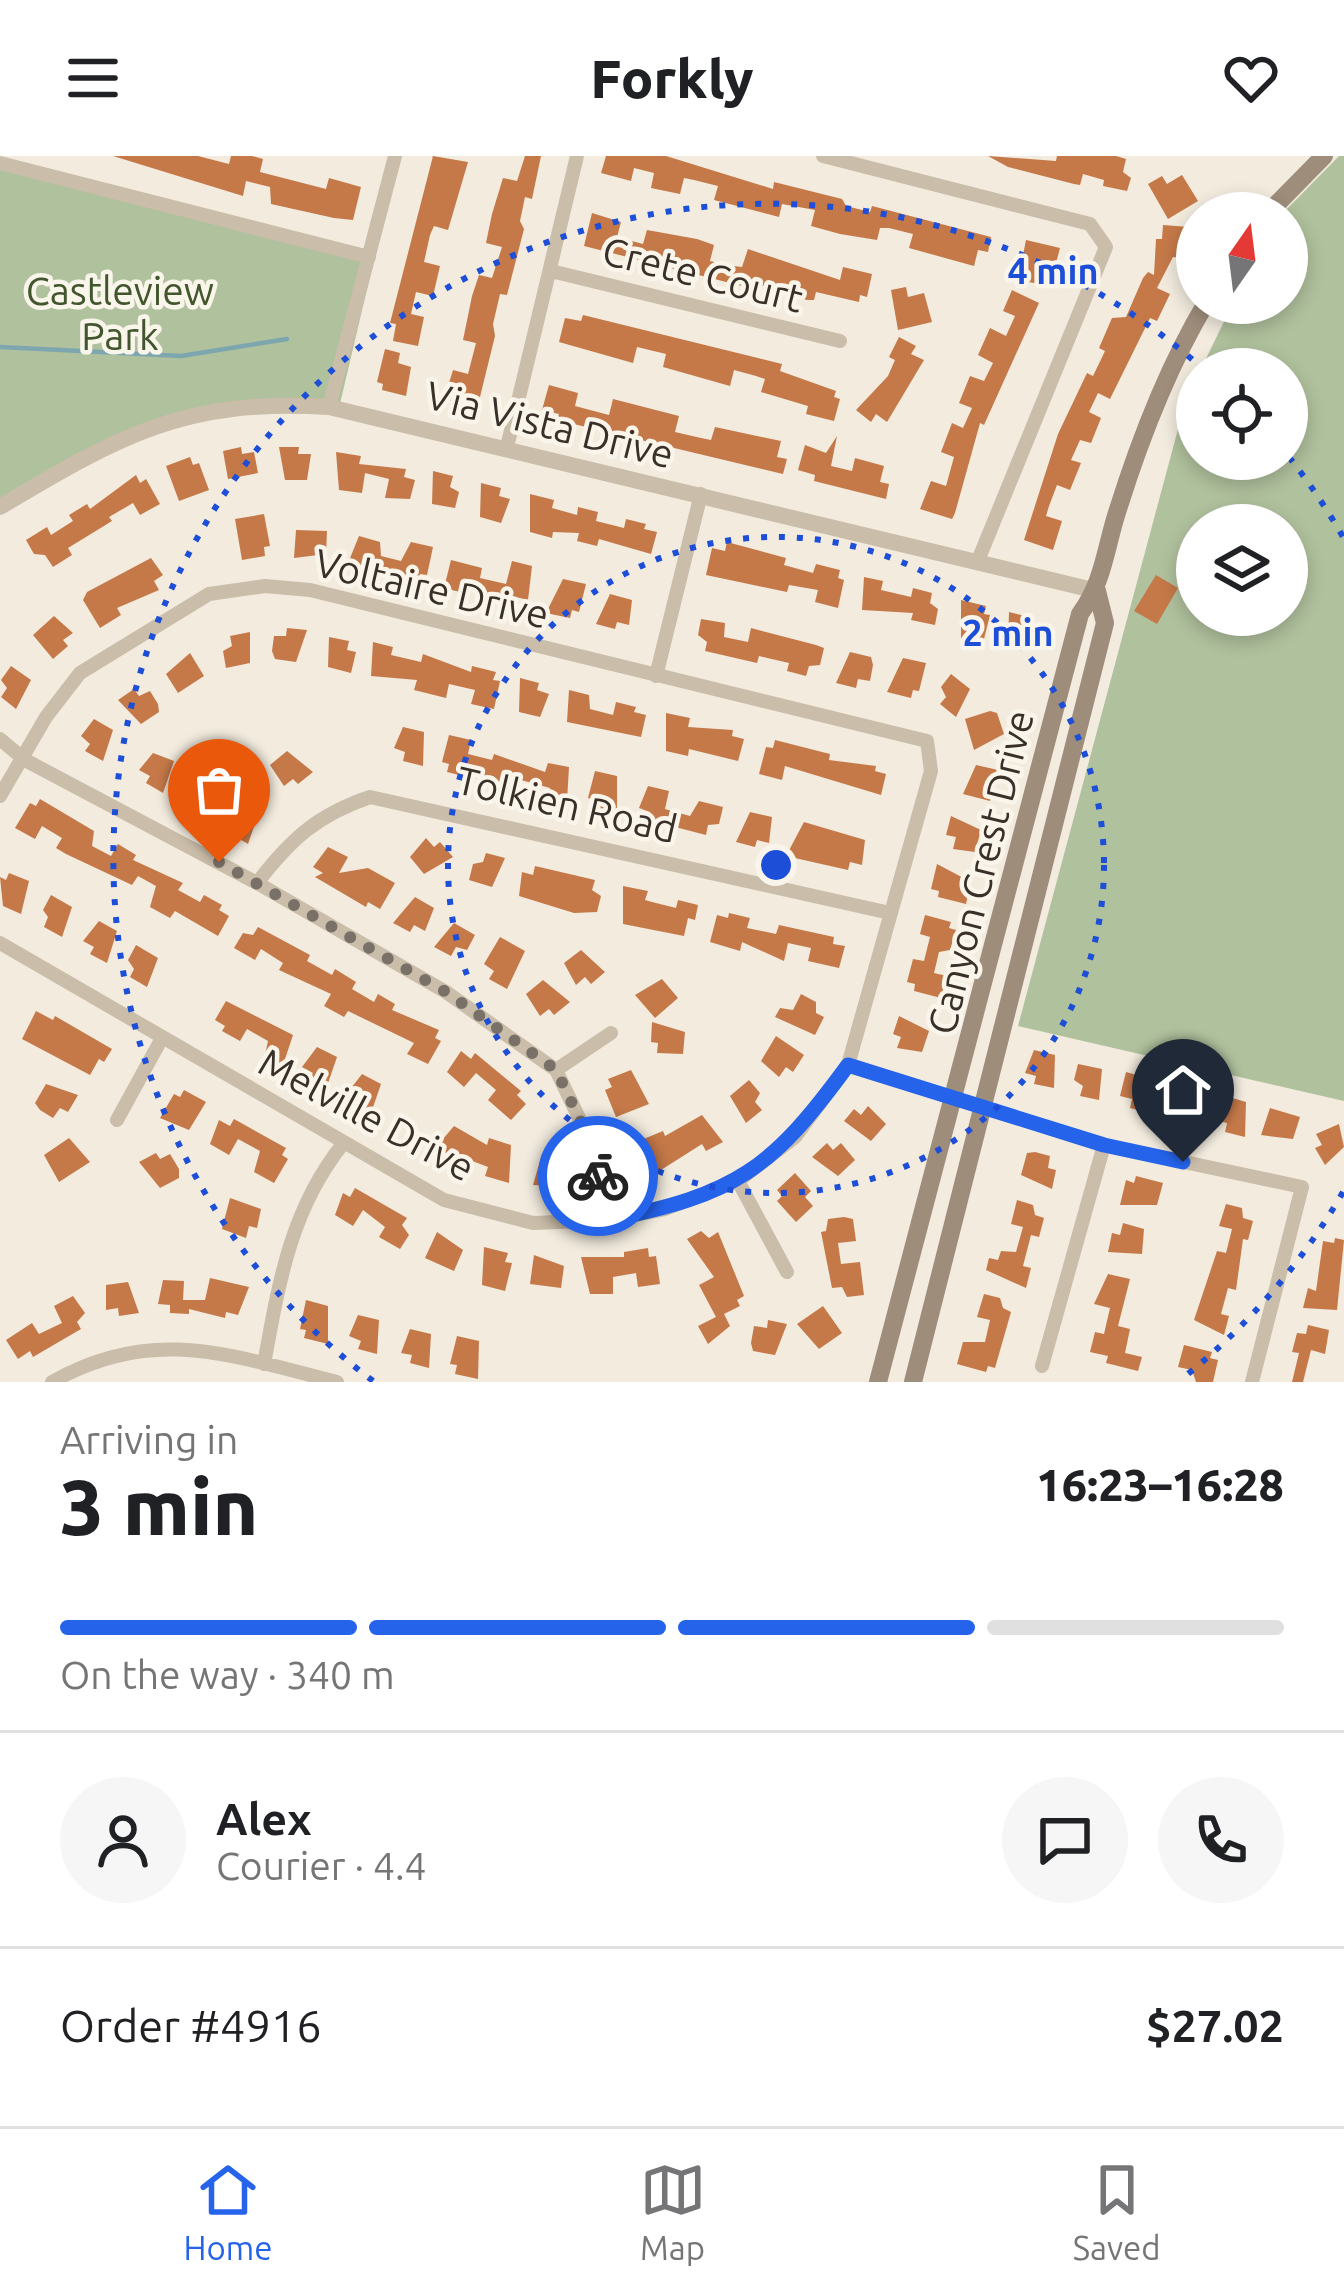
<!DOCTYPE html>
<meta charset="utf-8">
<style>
body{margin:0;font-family:Ubuntu,sans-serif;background:#f6f6f6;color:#202124;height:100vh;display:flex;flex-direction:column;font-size:45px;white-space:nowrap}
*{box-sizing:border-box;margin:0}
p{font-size:39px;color:#757577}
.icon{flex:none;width:66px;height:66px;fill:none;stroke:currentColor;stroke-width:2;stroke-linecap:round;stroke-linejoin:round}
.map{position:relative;height:1226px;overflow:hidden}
.sheet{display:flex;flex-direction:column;background:#fff;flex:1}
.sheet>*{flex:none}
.needle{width:78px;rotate:14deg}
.controls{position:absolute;left:1176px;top:36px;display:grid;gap:24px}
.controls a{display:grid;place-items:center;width:132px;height:132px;border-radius:50%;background:#fff;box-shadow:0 6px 18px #0003;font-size:60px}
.pin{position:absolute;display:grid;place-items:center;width:102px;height:102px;color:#fff;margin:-123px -51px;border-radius:50% 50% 50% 0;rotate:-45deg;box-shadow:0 0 12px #0007}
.pin .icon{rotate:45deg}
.courier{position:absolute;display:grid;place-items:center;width:120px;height:120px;margin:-60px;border:9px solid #2563eb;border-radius:50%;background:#fff;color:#222;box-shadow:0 3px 15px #0007}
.overview em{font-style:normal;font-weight:800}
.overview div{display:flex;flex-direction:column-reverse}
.overview{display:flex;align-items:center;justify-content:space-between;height:204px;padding:0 60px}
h1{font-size:78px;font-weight:800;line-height:90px}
.bar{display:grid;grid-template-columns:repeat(4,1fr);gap:18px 12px;align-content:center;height:144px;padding:0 60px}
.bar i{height:15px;border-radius:9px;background:#e0e0e0}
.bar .selected{background:#2563eb}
.bar p{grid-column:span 4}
.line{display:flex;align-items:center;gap:30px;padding:0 60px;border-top:3px solid #e0e0e0}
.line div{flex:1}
.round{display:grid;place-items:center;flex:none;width:126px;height:126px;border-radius:63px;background:#f6f6f6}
header{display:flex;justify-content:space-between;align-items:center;height:156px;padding:0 60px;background:#fff;font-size:54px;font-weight:800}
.dock{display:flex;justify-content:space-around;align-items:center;height:168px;border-top:3px solid #e0e0e0;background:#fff;font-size:33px;color:#757577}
.dock a{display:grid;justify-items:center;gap:6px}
.dock .selected{color:#2563eb}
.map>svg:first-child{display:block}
</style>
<header><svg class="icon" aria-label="menu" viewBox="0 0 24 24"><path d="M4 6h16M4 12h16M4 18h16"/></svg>Forkly<svg class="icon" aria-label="heart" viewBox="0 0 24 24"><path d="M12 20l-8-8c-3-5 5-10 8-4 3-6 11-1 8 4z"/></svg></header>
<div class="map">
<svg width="1344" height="1226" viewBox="0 0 1344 1226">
<rect width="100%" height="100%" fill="#f2ebde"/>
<path fill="#b0c19d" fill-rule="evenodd" d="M1339,0H1344V945L1018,870L1185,247L1197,222V303H1287V213H1201L1233,147H1287L1283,57ZM1197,369H1287V459H1197Z
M0,10L375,99L339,252L167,263L0,355Z"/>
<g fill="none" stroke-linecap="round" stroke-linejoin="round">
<path stroke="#7da6af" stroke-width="4.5" d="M0,191L181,200L287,183"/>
</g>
<path fill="#c57949" d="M113,0H198L229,8L231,0H252L263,3L260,16L326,33L329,22L361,31L353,64L334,62L271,48L270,31L246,25L243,40Z
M433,0L468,6L448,74L434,70L430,79L424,106L440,110L433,140L416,136L411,158L424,161L418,190L393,185L396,168L390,167Z
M525,0H541L532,43L525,41L520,65L524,73L507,139L500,138L493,168L495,180L479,245L477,251L444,243L453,214L468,218L476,187L463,184L472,140L479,119L492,122L502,91L486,87L492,58L503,22L517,25Z
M606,0H666L773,33L774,26L842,43L846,50L870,56L872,50L991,81L988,96L978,94L974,110L909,92L913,78L889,72H880L877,84L840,78L811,70L815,54L782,48L779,61L714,44L718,30L694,24L684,22L680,38L651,32L654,17L634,12L631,25L601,17Z
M988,0L1056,5L1057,0H1116L1126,3L1123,16L1131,22L1127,35L1103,30L1104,24L1083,18L1080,29L1074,28L1008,11Z
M1182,19L1198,45L1168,63L1148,28L1162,20L1167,28Z
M592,57L621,66L617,81L643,88L647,74L697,83L714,89L710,105L733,110L742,111L748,93L840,124L843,111L872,118L867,141L860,139L859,146L816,136L814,144H807L752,126L750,132L584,90Z
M1163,69L1189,71L1187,102L1173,101L1157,132L1170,138L1157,165L1150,162L1110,243L1098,237L1089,256L1101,262L1091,287L1080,284L1071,304L1081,307L1070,334L1057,329L1049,350L1046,360L1062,365L1053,394L1024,384L1058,278L1087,217L1093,220L1105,195L1099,192L1112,162L1126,161L1143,122L1148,116L1154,119L1156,83H1162Z
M1026,84L1060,92L1050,130L1018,124Z
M906,131L908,141L924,137L932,166L898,174L891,134Z
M1012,134L1039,147L984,269L980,267L955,357L952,363L920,353L931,325L946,330L954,301L941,296L952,267L963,272L972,252L959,247L970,220L984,225L993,207L978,199L990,172L1006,180L1015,160L1003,155Z
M583,159L782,208L780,215L836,235L834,241L840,243L834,265L806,258L808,250L761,236L765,223L756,220L734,214L730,230L663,211L666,198L637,191L633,207L559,186L565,162L581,165Z
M899,181L916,190L911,198L924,204L887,266L876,258L871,266L856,254L888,220L895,204L889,201Z
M385,193L400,197L398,207L411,211L406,240L382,234L383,228L377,226Z
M549,229L578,237L575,250L609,259L613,243L679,260L675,276L701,282L711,284L715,271L781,285L777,301L787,303L783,318L557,264L559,258L542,254Z
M837,280L831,310L852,315L855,302L884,310L880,326L889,328L886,343L814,325L815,319L798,314L805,289L826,297Z
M241,291L242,298L254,296L258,317L228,323L223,295Z
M279,291H299L298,298H311L307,324H285Z
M336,296L361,300L359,308L406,313L404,321L415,324L410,343L385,342L389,323L365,317L362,337L339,334Z
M190,301L193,309L199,307L209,334L179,345L166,310Z
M433,315L453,320L450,331L459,336L455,352L432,348Z
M136,319L140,327L146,323L160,348L140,359L133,347L109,361L112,365L68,392L72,399L53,411L45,399L34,398L26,384L47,371L51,379L73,365L69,359L87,348L90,353Z
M481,327L501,332L499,340L510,343L501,367L480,361Z
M530,338L554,344L552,352L577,359L578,351L598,356L596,365L624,372L626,363L646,368L644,373L657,376L651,398L599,383L597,390L577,385L579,377L553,376L552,382L530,376Z
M264,358L270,390L264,391L265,400L242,404L235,363Z
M296,374L327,375L326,398L294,402Z
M359,380L380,386L381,400L401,405L411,386L433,391L427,419L420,418L418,426L367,409L364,418L346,412Z
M727,386L786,402L784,409L813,417L816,408L840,414L838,422L844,424L838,452L815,446L818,434L789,429L787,436L706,419L712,392L725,395Z
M151,402L163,419L154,425L159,434L117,452L121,459L100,472L83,444L87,436Z
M451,404L482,412L480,422L506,428L512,405L532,410L528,444L516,441L514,448L465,430L464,437L444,432Z
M1156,419L1178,432L1157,468L1134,455Z
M864,421L883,425L881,434L911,441L913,432L932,437L930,447L938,453L935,469L911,464L913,457L862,454Z
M563,423L586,428L579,456L572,454L570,462L546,457Z
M610,438L632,444L629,469L617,466L615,473L596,468Z
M961,444L986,450L984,458L990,459L983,487L961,482Z
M1009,456L1029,461L1026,472L1038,474L1034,493L1008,490Z
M54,460L73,477L63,484L68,490L53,503L33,479Z
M701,463L725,467L724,481L748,486L751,472L816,489L824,492L820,509L809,510L806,520L787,515L789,507L759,500L757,507L705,495L707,486L698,479Z
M287,472L307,474L296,506L275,503L272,495L274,480H286Z
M250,476V507L226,512L223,495L232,490L230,480Z
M329,481L349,485L347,494L356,496L351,517L328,511Z
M373,486L393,491L391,499L421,506L423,498L471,516L472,510L496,516L493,524L500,525L494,553L471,548L475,534L449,528L446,542L414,534L417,524L371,520Z
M850,496L871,501L873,509L870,525L858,523L856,532L836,527Z
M190,497L204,520L178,537L166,518Z
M903,502L926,507L919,535L913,534L911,542L887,536Z
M11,510L31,524L16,553L1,541L7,532L1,524Z
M951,518L970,533L956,561L940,548L946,541L941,531Z
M520,522L539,527L537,534L549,538L540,561L519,556Z
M134,533L139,540L150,535L158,548L159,556L141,568L118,544Z
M569,534L589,539L590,553L613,559L616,546L636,551L634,556L646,559L641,581L567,566Z
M990,555L997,557L1004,578L974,594L965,563Z
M666,557L690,562L688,571L733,574L732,580L744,583L738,605L689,593L688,600L666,595Z
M94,563L113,574L103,605L85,595L90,588L81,580Z
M403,571L424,576L423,610L403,605L405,596L394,592Z
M449,579L471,584L468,598L492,604L494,598L545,616L548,607L569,611L567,645L548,640L550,632L521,624L518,633L472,616L471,622L447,616L449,608L442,606Z
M775,584L830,598L829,604L876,610L875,615L886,618L881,639L785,610L782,624L759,618L766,591L773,592Z
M287,595L313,616L298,628L293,623L284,630L270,609Z
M153,597L174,605L163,637L146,627L150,620L139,614Z
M976,609L998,614L990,645L963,638Z
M595,615L617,620V658L593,652L595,644L588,642Z
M200,624L236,652L240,646L259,656L248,688L231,678L235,671L226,666L228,660L209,648L197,658L180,648Z
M648,630L669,635L665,653L690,660L699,645L723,651L719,668L708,669L706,679L648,664L650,656L639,652Z
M40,643L94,675L92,690L111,700L118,688L136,699L133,704L183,727L178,734L200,746L204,739L222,749L219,754L229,760L218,780L175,755L170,762L150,751L156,730L138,720L132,729L66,698L56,692L62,682L42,670L35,683L15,672L30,647L36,650Z
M750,656L772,661L769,687L757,684L755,691L736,686Z
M951,660L981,674L975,696L953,693L956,681L946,679Z
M804,666L865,684L862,709L850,706L848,714L786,700Z
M426,682L434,691L440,686L453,701L424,718L410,701Z
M328,691L348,701L339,717L368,712L395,727L380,753L368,746L366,751L315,721L323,717L313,711Z
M486,697L505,702L492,731L469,724L473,708L483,706Z
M937,708L971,726L966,748L938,741L939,735L931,733Z
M535,710L595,724L592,734L601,740L597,756L574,757L519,740L522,716L533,719Z
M9,717L29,725L21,758L3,750L0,721L6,724Z
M623,730L648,735L645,744L652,746L676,752L678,744L698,749L695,764L688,762L684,780L623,768Z
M51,739L72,751L62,781L44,771L48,761L43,754Z
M415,741L434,752L425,775L414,769L410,776L393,767Z
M729,757L750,762L747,772L776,778L779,769L834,781L833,788L845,790L839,812L808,805L811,792L788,787L784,805L742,786L740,795L710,786L717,759L728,762Z
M925,759L951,766L949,772L956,774L950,794L939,796L934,817L947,820L941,842L914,835L915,828L907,826L913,803L924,805L930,781L920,778Z
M99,765L117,775L107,807L90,798L94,791L83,785Z
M454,767L475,779L467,794L456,791L451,800L434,791Z
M258,771L310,799L307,805L332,819L335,813L356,826L352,833L374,846L378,838L395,848L392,854L439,874L435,882L441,885L428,908L407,898L414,887L348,855L344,861L324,850L331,838L279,814L283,807L261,793L255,804L234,792L243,777L253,779Z
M500,781L525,795L507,833L489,823L494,815L484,808Z
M136,789L158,802L147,831L130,821L134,813L128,804Z
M581,794L605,816L591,828L585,821L576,829L564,807Z
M662,823L678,842L655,862L635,839Z
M543,824L570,846L554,859L549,853L540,860L526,838Z
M801,838L816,846V857L824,861L815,879L775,861L780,852L793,854Z
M226,845L293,879L283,909L265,899L268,885L247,873L240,885L222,875L225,870L215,864Z
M36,855L53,864L55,860L112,893L104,906L99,903L90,919L22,883Z
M899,860L929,875L922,896L897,892L901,881L893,878Z
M652,866L685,876L683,898L657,897L658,887L651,886Z
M776,880L804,899L793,916L786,911L779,921L761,905Z
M317,891L337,901L326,933L309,924L313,917L302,911Z
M1034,894L1055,899L1054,932L1034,928L1036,920L1025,917Z
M461,895L471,903L475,897L521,935L517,939L526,948L511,964L488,944L496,934L476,917L464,931L447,916Z
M1078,908L1102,913L1099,944L1080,940L1083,930L1074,924Z
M631,914L649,948L616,961L605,934L612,931L608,923Z
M1126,916L1151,923L1149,957L1130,952L1132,943L1120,940Z
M362,918L381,928L370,960L353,951L358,943L348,936Z
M749,924L760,937L755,946L762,954L746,967L730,940Z
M1175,925L1246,946L1245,981L1225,976L1227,967L1199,960L1197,969L1173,963L1175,955L1168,953Z
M46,928L78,939L68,956L60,952L53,962L40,954L35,947Z
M184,934L206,946L189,974L160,962L174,938L180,941Z
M868,950L886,968L871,985L844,965L854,953L861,959Z
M1270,952L1300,961L1293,983L1261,979Z
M702,959L723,986L706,995L702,988L650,1021L647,1013L640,1015L629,989L663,975L665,980Z
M234,963L286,992L282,999L288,1003L274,1027L254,1016L260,995L238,983L229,999L210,988L219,964L230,970Z
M1339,968L1344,991L1325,1009L1315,992L1322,989L1316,978Z
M454,970L487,989L489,982L511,989L509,1027L485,1020L488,1011L454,998L449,1006L432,996Z
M69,982L90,1006L59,1026L44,999Z
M827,987L833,994L841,987L855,1004L838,1020L812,1001Z
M1035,996L1050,1000L1048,1012L1056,1014L1052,1033L1021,1019L1027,997Z
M156,997L160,1003L170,998L179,1013V1022L160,1032L139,1006Z
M542,998L567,1005L566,1023L554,1022L553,1030L533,1029Z
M795,1017L811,1035L805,1041L813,1050L796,1066L777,1045L782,1040L777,1034Z
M1136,1020L1163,1027L1157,1049H1120L1126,1024L1134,1027Z
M355,1032L407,1062L402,1069L409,1079L400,1093L379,1081L385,1071L363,1054L353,1070L335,1059L343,1037L350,1041Z
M230,1042L261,1053L257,1072L249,1070L246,1082L222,1073Z
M1017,1044L1033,1049L1035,1059L1044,1062L1039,1081L1031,1079L1023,1110L1031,1112L1026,1132L986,1114L989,1102L998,1104L1001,1095L1016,1096L1023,1071L1011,1068Z
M1226,1048L1242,1052L1243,1062L1253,1065L1248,1084L1243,1083L1236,1134L1228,1132L1221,1158L1229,1160L1224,1179L1194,1164L1217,1095L1226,1097L1232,1073L1219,1070Z
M844,1061L853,1063L856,1085L838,1087L841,1108L860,1106L864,1139L847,1141L842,1131L832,1132L821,1076L826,1075L828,1063Z
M1123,1067L1144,1073L1142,1098L1108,1096L1112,1077L1120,1079Z
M701,1075L709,1082L718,1076L744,1140L737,1144L740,1150L724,1158L730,1170L708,1188L698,1170L716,1161L699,1129L714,1121L687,1083Z
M437,1076L463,1094L454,1115L425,1102Z
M1335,1082L1344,1084L1337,1154L1303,1152L1308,1132L1316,1135L1323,1085L1334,1087Z
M484,1091L508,1097L505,1106L512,1107L505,1135L482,1129Z
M648,1092L649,1101L656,1100L660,1128L638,1131L636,1117L613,1121V1138H590L581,1101H624V1096Z
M534,1099L564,1110L561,1132L530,1128Z
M1108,1118L1130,1123L1118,1170L1130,1173L1125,1197L1142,1201L1138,1215L1106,1207L1108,1200L1090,1196L1095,1176L1104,1178L1110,1152L1094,1148Z
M210,1122L249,1131L238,1159L226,1156L225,1162L189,1153V1158L170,1157V1149L158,1148L163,1124L184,1125L183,1144H205Z
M128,1126L139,1157L119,1160L118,1152L106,1154V1129Z
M984,1138L1000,1142L1003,1152L1011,1156L995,1212L988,1210L986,1216L957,1208L963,1186H985L990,1164L977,1161Z
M73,1140L85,1157L77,1166L81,1173L33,1201L30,1195L18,1203L6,1184L32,1167L39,1178L62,1167L54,1150Z
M306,1144L328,1150V1188L304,1182L306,1174L300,1173Z
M823,1150L842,1177L819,1193L797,1168Z
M358,1159L379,1164L377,1198L358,1193L361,1185L349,1180Z
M768,1164L787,1168L775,1199L753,1195L751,1187L754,1170L767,1172Z
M1308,1169L1329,1174L1325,1198L1311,1194L1303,1226H1292L1299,1197L1292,1196L1297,1177L1306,1178Z
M410,1173L431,1178L429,1212L410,1207L412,1199L401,1197Z
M457,1180L479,1185L478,1223L455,1218L457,1209L450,1208Z
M1184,1189L1212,1196L1210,1202L1218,1204L1213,1226H1196L1192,1214L1178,1211Z"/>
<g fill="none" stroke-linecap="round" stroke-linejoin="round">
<path stroke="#cabda9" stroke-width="14" d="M823,0L1090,68L1106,91L977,407
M0,7L369,101
M551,115L840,185
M329,251L395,0
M507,291L577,0
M656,520L701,338
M0,583L25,604L257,727L446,836L556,914L592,989L607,1064
M0,640L46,561L80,517L209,438L265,430L310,434L927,585L931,615L848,909L795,981L738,1025L665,1053L607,1064L533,1067L444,1044L0,787
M257,727C291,683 317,659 370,641L890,757
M848,909L1104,989L1302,1031L1252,1226
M556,914L611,877
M117,964L162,882
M738,1025L787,1116
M264,1208C279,1127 290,1055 342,989
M1042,1210L1104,989
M52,1226C154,1168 232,1200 337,1226"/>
<path stroke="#cabda9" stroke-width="16" d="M0,351C119,280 185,242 329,251L1097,435"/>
<path stroke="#9e8d7b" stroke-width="18" d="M1268,57L1324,0
M878,1226L1080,458C1102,428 1105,397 1115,363C1138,288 1166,214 1206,147
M913,1226L1105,467L1097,435"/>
</g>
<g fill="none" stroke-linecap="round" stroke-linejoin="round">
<path stroke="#797168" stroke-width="12" stroke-dasharray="0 21.6" d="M219,706L446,836L556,914L592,989L598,1020"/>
<path stroke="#2563eb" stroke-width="15" d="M598,1020L607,1064C736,1039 772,1013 848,909L1104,989L1183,1006"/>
</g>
<g fill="none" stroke="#1d4ed8" stroke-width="6" stroke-dasharray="6 12">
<circle cx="776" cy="709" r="328"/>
<path d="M1343 1036A655 655 0 0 1 1179 1225M373 1225A655 655 0 1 1 1201 211M1289 301A655 655 0 0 1 1343 381"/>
</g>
<g text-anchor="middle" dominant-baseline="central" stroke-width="9" stroke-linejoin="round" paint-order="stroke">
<g font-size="39" fill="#383029" stroke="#faf5ea">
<text transform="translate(703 118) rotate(14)">Crete Court</text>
<text transform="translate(550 268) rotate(14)">Via Vista Drive</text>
<text transform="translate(432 432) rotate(13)">Voltaire Drive</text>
<text transform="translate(567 648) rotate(13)">Tolkien Road</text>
<text transform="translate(980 716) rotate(-76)">Canyon Crest Drive</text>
<text transform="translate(367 958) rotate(28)">Melville Drive</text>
</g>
<g font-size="39" fill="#41562d" stroke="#faf5ea">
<text x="120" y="134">Castleview<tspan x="120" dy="45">Park</tspan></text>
</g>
</g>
<circle cx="776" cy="709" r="18" fill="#1d4ed8" stroke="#faf5ea" stroke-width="6"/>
<g font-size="36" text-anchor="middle" font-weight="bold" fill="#1d4ed8" stroke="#faf5ea" stroke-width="9" stroke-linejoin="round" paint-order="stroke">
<text x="1053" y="128">4 min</text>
<text x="1008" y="490">2 min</text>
</g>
</svg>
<div class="controls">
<a><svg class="needle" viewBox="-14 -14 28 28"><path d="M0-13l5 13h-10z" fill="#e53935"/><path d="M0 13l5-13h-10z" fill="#757577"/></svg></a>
<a><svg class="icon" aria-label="locate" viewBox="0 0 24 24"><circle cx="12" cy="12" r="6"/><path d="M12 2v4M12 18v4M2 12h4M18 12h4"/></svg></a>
<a><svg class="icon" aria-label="layers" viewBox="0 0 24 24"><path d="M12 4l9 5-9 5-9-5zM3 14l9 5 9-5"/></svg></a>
</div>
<div class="pin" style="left:219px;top:706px;background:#ea580c"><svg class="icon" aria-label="bag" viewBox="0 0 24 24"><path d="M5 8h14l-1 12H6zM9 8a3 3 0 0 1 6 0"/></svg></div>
<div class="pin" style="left:1183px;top:1006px;background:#1f2937"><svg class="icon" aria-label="home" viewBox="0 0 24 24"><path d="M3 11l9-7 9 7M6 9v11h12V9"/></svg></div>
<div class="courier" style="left:598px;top:1020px"><svg class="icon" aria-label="bike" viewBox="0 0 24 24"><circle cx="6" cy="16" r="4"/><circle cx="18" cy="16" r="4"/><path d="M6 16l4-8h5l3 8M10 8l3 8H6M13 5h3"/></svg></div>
</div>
<section class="sheet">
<div class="overview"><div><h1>3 min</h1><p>Arriving in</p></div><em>16:23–16:28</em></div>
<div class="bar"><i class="selected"></i><i class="selected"></i><i class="selected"></i><i></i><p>On the way · 340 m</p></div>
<div class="line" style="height:216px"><a class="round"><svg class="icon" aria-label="person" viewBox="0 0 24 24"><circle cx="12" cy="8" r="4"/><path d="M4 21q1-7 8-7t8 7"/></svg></a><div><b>Alex</b><p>Courier · 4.4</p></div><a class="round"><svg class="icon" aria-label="chat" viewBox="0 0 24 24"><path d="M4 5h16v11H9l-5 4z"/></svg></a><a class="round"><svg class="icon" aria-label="phone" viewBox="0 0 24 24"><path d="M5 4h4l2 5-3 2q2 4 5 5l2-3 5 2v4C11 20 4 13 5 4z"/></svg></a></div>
<div class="line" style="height:156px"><div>Order #4916</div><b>$27.02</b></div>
</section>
<nav class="dock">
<a class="selected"><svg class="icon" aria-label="home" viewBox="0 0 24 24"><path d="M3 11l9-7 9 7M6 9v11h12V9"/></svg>Home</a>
<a><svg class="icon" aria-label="map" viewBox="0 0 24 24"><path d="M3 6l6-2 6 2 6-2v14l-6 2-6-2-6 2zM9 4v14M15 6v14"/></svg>Map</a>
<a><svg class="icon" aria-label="saved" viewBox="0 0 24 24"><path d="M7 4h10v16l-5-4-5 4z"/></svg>Saved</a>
</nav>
